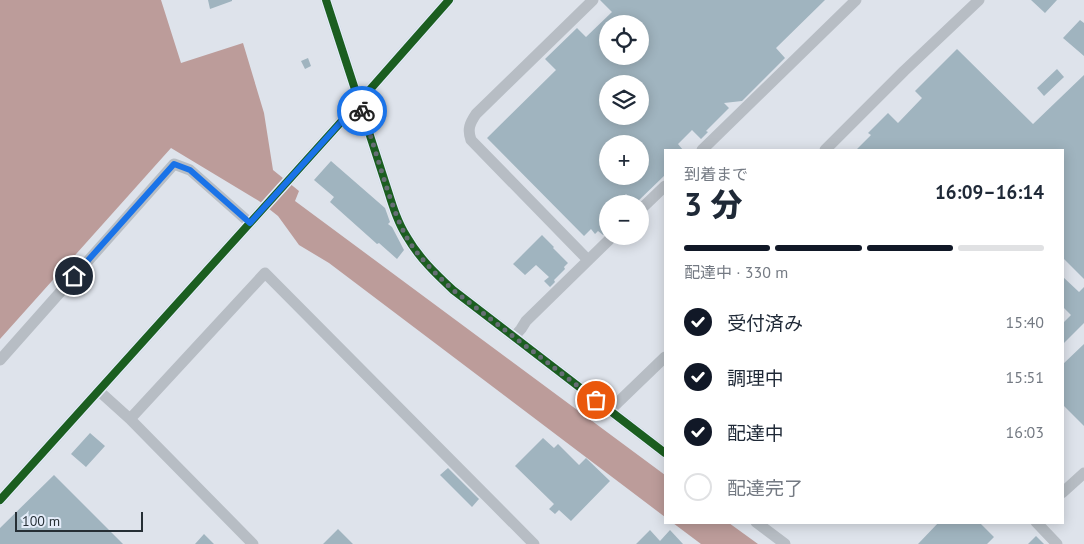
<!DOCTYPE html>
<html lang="ja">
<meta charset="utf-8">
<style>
body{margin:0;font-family:"PT Sans","Noto Sans JP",sans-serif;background:#f6f6f7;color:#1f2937;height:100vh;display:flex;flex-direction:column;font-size:19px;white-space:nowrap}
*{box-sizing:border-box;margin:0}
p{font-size:16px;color:#747a83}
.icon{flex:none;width:28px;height:28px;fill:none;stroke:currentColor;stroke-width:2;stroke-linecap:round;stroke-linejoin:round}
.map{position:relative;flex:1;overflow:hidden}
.drawer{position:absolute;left:664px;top:149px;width:400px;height:375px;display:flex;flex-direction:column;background:#fff;border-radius:0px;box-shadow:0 2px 12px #0003}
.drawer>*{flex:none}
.tools{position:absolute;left:599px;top:15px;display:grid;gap:10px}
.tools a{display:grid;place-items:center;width:50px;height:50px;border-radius:50%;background:#fff;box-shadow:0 2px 12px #0003;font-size:25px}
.scale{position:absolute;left:15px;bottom:12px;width:128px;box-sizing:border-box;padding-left:5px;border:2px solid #262f35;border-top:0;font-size:14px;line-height:18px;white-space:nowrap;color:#262f35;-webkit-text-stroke:4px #e4ecf9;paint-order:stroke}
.pin{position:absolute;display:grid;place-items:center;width:42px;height:42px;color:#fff;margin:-21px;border:2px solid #fff;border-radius:50%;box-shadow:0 1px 5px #0007}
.courier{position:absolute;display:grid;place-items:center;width:50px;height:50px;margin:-25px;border:4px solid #1a73e8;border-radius:50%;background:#fff;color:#222;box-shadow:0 1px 6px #0007}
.summary em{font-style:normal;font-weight:800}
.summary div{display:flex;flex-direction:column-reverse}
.summary{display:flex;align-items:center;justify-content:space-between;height:85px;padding:0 20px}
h1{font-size:32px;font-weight:800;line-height:38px}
.bar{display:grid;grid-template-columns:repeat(4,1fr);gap:8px 5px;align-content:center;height:60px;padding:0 20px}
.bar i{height:6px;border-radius:4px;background:#e0e1e3}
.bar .current{background:#111827}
.bar p{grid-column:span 4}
ol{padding:0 20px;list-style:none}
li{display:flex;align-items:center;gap:15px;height:55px}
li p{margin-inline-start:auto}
li .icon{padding:5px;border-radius:50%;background:#111827;color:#fff;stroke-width:4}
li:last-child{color:#747a83}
li i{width:28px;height:28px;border:2px solid #e0e1e3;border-radius:50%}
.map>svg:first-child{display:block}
</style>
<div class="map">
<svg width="1084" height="544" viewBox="0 0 1084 544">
<rect width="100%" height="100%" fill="#dee3eb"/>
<path fill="#bc9c9a" d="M0,0H161L181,63L243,43L264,113L273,170L299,191L295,201L665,475V517L329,263L299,245L278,216L259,201L171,148L0,339Z
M673,523H729L758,544H701Z"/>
<path fill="#a0b4bf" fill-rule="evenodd" d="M208,0H232V1L210,9Z
M600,0H825L776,48L785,58L742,101L724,103L729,108L706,131L708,132L701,139L692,130L678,144L683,150H665V175L636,203L626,194L616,204H608V212L601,219L608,226V231L603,235L598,231L595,234L591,229L584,236L487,138L556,70L545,59L577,28L586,37L612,12ZM608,24H640V56H608ZM608,84H640V116H608ZM608,144H640V176H608Z
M1031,0H1057L1045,13Z
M1080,20L1084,23V56L1063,38Z
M957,49L1033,124L1084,75V279L1062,257V150H856L871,135L868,133L888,113L898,123L922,98L915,91Z
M308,58L311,66L305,69L301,61Z
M1057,69L1064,77L1044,96L1037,88Z
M331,161L385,208L390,222L388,224L392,227L404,250L397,259L379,243L377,244L330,202L334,197L314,180Z
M542,235L554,247L553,248L568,263L564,267L565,269L554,280L555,282L550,287L544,281L549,277L536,265L525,275L513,264Z
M1062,276L1079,292L1084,287V323L1062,345V324L1071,315L1062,306Z
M1084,344V426L1062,404V365Z
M90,433L105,446L86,467L71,454Z
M543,438L554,448L558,444L579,465L586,458L610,481L571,521L559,510L555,514L549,509L554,504L515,466Z
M448,468L479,499L472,507L440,475Z
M54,475L123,544H0V528Z
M939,522H979L994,537L987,544H918Z
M338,529L353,544H323Z
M650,530L660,541L670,530L683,544H636Z
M204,534L214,544H195Z
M1036,536L1044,544H1028Z"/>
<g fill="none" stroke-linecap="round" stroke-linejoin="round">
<path stroke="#b7bdc4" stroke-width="11" d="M326,0L388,191C393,207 398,223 407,237C419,258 436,274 453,290L665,453
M702,150L856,0
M825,150L904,71L979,0
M640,210L665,186
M588,260L471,140C467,129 470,123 476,114L593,0
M514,337L521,329L526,321L613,236
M0,360L174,164L190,170L250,223
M99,391L130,419L253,544
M609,411L665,357
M130,419L265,273L534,544
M1062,493L1084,473
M0,500L359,102L449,0
M756,522L785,544
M1036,522L1057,544"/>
<defs>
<path id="cycleway" d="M326,0L388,191C393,207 398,223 407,237C419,258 436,274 453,290L665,453
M0,500L359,102L449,0"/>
</defs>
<use href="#cycleway" stroke="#e4ecf9" stroke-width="11"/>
<use href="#cycleway" stroke="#1b5e20" stroke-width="8"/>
</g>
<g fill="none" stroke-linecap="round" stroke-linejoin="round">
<path stroke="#666e75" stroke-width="5" stroke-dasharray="0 9" d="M362,111C373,141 381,172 392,203C396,215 401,227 407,238C419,258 436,274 453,290L596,400"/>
<path stroke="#1a73e8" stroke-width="6" d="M74,276L174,164L190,170L250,223L359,102L362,111"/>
</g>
</svg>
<div class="tools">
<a><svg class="icon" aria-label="locate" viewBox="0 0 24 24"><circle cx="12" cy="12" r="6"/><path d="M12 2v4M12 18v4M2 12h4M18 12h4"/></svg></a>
<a><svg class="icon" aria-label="layers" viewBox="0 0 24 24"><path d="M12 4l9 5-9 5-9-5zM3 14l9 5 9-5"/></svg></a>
<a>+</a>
<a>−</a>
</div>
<div class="scale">100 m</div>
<div class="pin" style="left:596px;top:400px;background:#ea580c"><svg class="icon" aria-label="bag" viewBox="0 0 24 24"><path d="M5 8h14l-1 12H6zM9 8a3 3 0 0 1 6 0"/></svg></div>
<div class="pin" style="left:74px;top:276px;background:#1f2937"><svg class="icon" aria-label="home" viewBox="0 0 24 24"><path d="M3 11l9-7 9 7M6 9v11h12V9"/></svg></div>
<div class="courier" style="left:362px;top:111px"><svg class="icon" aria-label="bike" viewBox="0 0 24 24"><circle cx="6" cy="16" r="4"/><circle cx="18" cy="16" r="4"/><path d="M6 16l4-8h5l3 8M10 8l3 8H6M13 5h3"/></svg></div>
<section class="drawer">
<div class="summary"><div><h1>3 分</h1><p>到着まで</p></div><em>16:09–16:14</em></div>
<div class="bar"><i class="current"></i><i class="current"></i><i class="current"></i><i></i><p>配達中 · 330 m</p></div>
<ol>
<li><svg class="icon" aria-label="check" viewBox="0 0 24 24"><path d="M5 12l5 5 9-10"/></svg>受付済み<p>15:40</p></li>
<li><svg class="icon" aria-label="check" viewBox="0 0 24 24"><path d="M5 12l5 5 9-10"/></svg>調理中<p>15:51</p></li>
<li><svg class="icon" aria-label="check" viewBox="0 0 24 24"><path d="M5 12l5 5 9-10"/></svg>配達中<p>16:03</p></li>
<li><i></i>配達完了</li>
</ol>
</section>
</div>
